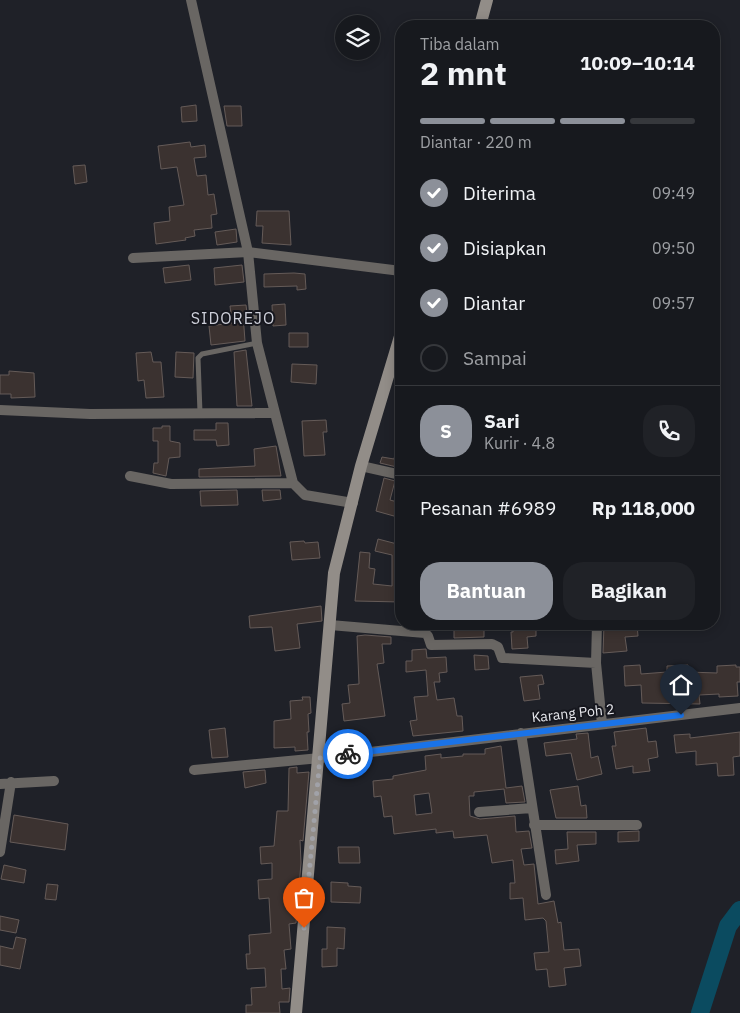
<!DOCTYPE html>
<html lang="id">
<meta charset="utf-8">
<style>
body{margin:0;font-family:"IBM Plex Sans",sans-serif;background:#202227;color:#f1f3f6;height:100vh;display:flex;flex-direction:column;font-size:19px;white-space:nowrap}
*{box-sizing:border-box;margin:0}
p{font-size:16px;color:#9ea0a4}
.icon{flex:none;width:28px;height:28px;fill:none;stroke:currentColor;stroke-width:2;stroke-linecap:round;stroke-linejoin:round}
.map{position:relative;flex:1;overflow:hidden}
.panel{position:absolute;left:395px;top:20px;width:325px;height:610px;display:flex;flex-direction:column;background:#17191e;border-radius:20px;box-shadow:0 2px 12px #0003,0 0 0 1px #36383c}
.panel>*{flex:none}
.fabs{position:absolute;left:335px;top:15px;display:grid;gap:10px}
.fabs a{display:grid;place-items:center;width:45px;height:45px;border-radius:50%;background:#17191e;box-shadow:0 2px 12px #0003,0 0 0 1px #36383c;font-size:25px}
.pin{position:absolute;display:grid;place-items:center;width:42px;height:42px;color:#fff;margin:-51px -21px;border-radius:50% 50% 50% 0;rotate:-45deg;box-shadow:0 0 5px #0007}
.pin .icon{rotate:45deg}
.courier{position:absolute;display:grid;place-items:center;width:50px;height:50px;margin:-25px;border:4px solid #1a73e8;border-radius:50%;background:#fff;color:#222;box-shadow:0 1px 6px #0007}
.head em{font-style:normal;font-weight:800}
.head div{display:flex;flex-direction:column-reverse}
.head{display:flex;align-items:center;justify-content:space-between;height:85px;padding:0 25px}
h1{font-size:32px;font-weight:800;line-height:38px}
.bar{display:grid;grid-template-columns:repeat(4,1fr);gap:8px 5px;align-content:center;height:60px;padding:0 25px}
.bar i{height:6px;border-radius:4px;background:#36383c}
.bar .active{background:#8c9099}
.bar p{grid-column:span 4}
.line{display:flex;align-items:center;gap:12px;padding:0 25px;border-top:1px solid #36383c}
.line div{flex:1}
.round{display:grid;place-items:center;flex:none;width:52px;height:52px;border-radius:20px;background:#202227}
ol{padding:0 25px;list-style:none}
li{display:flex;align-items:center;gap:15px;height:55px}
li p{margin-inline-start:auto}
li .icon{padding:5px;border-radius:50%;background:#8c9099;color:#fff;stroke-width:4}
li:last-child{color:#9ea0a4}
li i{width:28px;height:28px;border:2px solid #36383c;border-radius:50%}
.action{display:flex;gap:10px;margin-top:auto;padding:10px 25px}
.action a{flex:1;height:58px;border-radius:20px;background:#8c9099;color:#fff;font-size:20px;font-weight:800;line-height:58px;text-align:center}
.action a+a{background:#202227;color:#f1f3f6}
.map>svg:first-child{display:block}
</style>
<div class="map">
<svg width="740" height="1013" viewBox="0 0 740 1013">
<rect width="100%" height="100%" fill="#1f2128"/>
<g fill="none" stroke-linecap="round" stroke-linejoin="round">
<path stroke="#0b4b60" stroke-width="18" d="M700,1013L728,926L740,910"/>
</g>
<path fill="#3b3230" stroke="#655b58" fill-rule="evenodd" d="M196,105L197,121L182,122L181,107Z
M224,106H241L242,126H227Z
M190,142L191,147L205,145L206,157L194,158L197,176L206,175L208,195L214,194L217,214L211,215L212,228L194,230L195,236L185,238L186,240L156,244L154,223L170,221L169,207L184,205L177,167L161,169L158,146Z
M85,165L87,182L75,184L73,166Z
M257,211H289L291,245L262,243L263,226H256Z
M236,229L237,242L217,245L215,232Z
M189,265L191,280L165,283L163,268Z
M242,265L244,282L215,285L214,268Z
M294,273L305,274L306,289L297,290V286L264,287V274Z
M285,304L286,325L273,326L272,305Z
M246,305L247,313L243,314L245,341L211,345L209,326L232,323L230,306Z
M289,333H308V347H289Z
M246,350L252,406H237L234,352Z
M151,352L153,362H161L164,397L146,398L144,380L138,381L136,353Z
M176,352L194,353L193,378L175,377Z
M292,364L317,365L316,384L291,382Z
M9,371L34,373L35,397L11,398V394H0V375H9Z
M326,420L327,432H323L325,455L304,456L302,421Z
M216,423H228L229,445L217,446L216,440H194V430H216Z
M162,426H170V441L180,443V457L169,458L166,476L153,473L154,463H158V441H153V428H162Z
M398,440H401V468L380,463L382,457L394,459Z
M276,446L281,476L199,477V469L255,466L254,449Z
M384,478L395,481L390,500L401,503V518L376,511Z
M237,490L238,505L201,506L200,491Z
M262,490H280L281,499L263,501Z
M378,539L401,545V602L355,601L360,552L370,553L369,568L375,569L373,584L392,586V555L375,551Z
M304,541L305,543L318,542L320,558L292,560L290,542Z
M321,606L322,621L297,624L300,648L275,651L272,627L250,628L249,616Z
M454,624H475V627H484V637L454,638Z
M604,624H637L638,636L625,637L627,651L603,653Z
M536,625V636L527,637L528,648L512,649L511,632H513V627Z
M365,635L391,637V644H382L384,663L377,664L385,716L344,721L342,704L350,703L348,685L359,684L357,636Z
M426,649L427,658L446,657L447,672L439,673L440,682H434L437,700L454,698L457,716H462L463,731L413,736L410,721L417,720L414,697L428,696L426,670L406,672V661H412V650Z
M474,655L488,656L489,669L475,670Z
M640,665L641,674L667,672V666L688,665V672L717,673V666L736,665V667H740V682H737L738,696L719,697V694L699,695L700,704L642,703L641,685L625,686L624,666Z
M542,675L544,684L538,685L540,699L524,701L520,677Z
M302,697H310L311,713L308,714L309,732H307L308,750L295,751V747L274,748V721L291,719L290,701L303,700Z
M225,728L228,757L212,758L209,730Z
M646,728L648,742L656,741L658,757L648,759L650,771L633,773V766L616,769L612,746H616L614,732Z
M740,732V756L733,757L734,775L718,776L717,763L696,765V751L676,753L674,735L690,734V738Z
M588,733L591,758L598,756L602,774L577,780L571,753L546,756L544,743L577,739L576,734Z
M501,746L506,788L522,786L525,802L506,803L504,789L474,792V796H469L470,816L480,819L515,816L516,832L529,831L532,848L521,849L524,865L534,864L538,904L554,901L558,923L561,922L564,950L579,949L581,966L564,968L566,985L549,987L547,969L536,970L534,953L549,952L546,921L543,918L525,920L523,898L510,899V883H515L513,860L492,863L487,835L454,838L453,831L436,833V829L394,834L392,816L384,817L381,796L374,797L373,781L393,779V776L426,770L425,756L441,754V758L463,756V754H485V749ZM429,793L432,813L416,815L414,795Z
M297,767V773L309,772L303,841L300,840L301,863L296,923L289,924L291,949L284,950L286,969H281L282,989L290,988L289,1002H279L280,1013H246V1005H252L251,988L266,987L265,968L247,969L246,954H250L249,935L271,933L269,898L259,899L258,880L272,879V863L261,864L260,847L274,846L277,811H288L289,768Z
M265,770L266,783L245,788L243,772Z
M578,786L581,806L586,805L587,818H556L550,790Z
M14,815L68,824L65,850L10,842Z
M639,831V841L618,842V832Z
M567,832H596V844L577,845L579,861L556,864L555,850L568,849Z
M338,847H359L360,863H339Z
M4,865L26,870L24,883L1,879Z
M331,882L348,883V886L361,887L360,903L331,902Z
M47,884L58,885L56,900L45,899Z
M0,916L19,920L16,933L0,930Z
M327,927L345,928L344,949L337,948V966L322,967V949H327Z
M16,937L26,939L20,969L0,965V946L13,949Z"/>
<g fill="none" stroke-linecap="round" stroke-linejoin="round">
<path stroke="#696663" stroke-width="5" d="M200,413L198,358L202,354L257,343"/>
<path stroke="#696663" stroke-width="10" d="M191,0L248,252L257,343L293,483L305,495L353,503
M133,258L248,252L401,271
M0,410L90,414L275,413
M361,466L401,475
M130,476L171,484L293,483
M330,625L425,633L428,636L431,645L492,644L498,647L502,658H505L596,663L602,724
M596,663L597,624
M521,733L546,895
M194,770L320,758L740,708
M0,784L54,781
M479,812L532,808
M534,825H637
M0,852L11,782"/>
<path stroke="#928d88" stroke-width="12" d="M480,26L487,0
M296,1013L334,573L361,466L401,333"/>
</g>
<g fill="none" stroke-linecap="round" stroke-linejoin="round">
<path stroke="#a1a2a8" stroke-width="5" stroke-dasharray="0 9" d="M304,928L320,758L348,754"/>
<path stroke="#1a73e8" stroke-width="6" d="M348,754L681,715"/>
</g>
<g text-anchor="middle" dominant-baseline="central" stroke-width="4" stroke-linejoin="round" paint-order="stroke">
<g font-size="14" fill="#e7e8ed" stroke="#16171e">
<text transform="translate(573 713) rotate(-6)">Karang Poh 2</text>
</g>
<g font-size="16" letter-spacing="1" fill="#ccced8" stroke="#16171e">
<text x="233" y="318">SIDOREJO</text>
</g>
</g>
</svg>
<div class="fabs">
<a><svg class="icon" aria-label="layers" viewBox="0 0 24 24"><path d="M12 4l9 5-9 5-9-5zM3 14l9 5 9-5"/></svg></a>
</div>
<div class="pin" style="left:304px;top:928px;background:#ea580c"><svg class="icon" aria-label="bag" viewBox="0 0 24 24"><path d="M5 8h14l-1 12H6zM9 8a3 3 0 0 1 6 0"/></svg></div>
<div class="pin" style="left:681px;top:715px;background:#1f2937"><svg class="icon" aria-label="home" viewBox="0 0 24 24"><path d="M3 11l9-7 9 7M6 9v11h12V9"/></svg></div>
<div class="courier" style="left:348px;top:754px"><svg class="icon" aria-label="bike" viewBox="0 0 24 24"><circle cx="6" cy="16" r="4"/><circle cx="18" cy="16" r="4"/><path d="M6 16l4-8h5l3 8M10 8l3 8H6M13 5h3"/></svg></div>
<section class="panel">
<div class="head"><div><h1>2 mnt</h1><p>Tiba dalam</p></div><em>10:09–10:14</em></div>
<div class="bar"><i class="active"></i><i class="active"></i><i class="active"></i><i></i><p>Diantar · 220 m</p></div>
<ol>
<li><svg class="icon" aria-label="check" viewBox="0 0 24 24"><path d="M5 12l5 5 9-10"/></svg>Diterima<p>09:49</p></li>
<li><svg class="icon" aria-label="check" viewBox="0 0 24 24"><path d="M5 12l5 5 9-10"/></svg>Disiapkan<p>09:50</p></li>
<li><svg class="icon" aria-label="check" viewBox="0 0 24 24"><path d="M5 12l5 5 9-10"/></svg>Diantar<p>09:57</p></li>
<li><i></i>Sampai</li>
</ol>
<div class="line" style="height:90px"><b class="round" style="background:#8c9099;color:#fff">S</b><div><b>Sari</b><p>Kurir · 4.8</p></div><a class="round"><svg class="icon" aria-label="phone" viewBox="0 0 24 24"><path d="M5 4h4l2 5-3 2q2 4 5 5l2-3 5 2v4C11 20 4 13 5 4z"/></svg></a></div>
<div class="line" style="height:65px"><div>Pesanan #6989</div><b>Rp 118,000</b></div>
<div class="action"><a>Bantuan</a><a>Bagikan</a></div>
</section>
</div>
